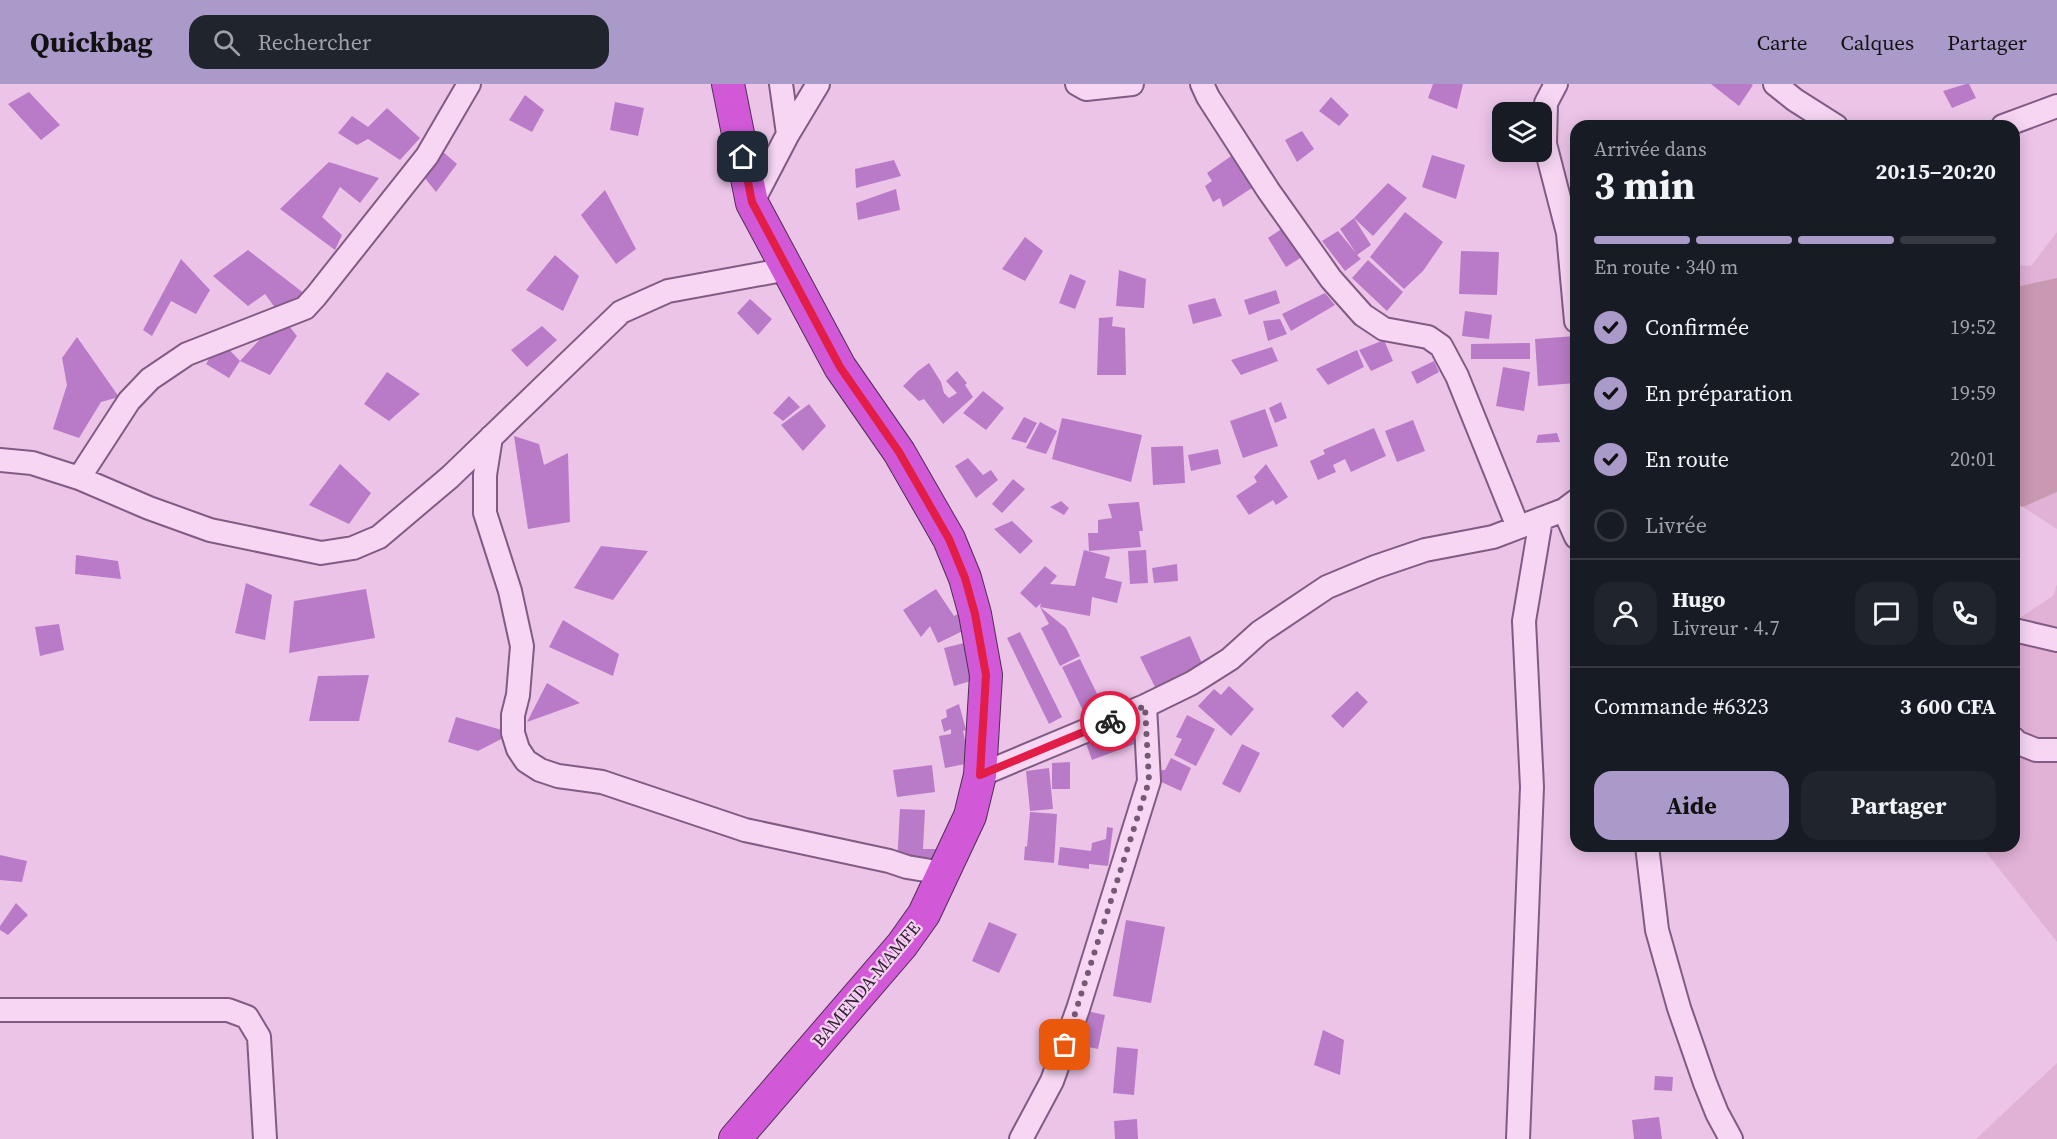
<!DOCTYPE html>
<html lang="fr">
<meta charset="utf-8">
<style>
body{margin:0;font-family:"Source Serif 4",serif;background:#20242c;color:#f1f3f6;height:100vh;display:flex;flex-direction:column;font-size:22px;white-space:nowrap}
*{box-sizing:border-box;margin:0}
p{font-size:20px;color:#9ea1a6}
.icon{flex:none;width:33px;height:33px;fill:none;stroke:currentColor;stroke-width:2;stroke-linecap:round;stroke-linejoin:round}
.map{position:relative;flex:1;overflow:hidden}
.sheet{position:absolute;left:1570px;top:36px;width:450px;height:732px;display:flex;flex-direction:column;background:#171b24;border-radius:18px;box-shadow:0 3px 15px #0003}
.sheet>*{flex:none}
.fabs{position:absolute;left:1492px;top:18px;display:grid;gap:12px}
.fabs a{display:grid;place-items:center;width:60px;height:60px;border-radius:12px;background:#171b24;box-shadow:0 3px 15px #0003;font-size:30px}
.pin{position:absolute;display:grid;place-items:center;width:51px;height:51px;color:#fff;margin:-26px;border-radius:12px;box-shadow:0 3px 9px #0006}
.courier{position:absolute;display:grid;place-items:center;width:60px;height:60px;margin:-30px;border:4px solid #e11d48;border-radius:50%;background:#fff;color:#222;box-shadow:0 2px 8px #0007}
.overview em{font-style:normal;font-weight:700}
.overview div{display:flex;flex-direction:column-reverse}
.overview{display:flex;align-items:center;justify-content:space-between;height:102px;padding:0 24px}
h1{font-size:39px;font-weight:700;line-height:45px}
.bar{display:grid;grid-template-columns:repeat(4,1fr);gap:9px 6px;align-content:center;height:72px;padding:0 24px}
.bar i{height:8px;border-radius:4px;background:#363941}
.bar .on{background:#aa9ac9}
.bar p{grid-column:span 4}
.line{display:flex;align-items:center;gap:15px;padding:0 24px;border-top:2px solid #363941}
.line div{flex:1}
.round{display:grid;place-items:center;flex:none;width:63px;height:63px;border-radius:18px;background:#20242c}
ol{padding:0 24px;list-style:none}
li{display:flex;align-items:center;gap:18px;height:66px}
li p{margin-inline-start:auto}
li .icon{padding:6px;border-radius:50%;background:#aa9ac9;color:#111;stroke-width:4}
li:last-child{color:#9ea1a6}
li i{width:33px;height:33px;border:3px solid #363941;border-radius:50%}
.primary-button{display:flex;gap:12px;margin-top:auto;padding:12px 24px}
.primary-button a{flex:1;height:69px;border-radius:18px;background:#aa9ac9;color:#111;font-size:24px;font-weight:700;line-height:69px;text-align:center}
.primary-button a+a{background:#20242c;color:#f1f3f6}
header{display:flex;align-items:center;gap:36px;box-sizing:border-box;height:84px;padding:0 30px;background:#aa9ac9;color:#111}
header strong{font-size:28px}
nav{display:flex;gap:33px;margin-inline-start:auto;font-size:21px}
.search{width:420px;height:54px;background:#20242c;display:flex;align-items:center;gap:15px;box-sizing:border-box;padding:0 21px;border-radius:18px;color:#9ea1a6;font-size:22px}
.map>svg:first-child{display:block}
</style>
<header>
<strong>Quickbag</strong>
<div class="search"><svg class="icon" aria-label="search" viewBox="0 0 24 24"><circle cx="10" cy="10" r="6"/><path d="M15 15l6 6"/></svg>Rechercher</div>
<nav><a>Carte</a><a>Calques</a><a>Partager</a></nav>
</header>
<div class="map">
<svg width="2057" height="1055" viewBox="0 0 2057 1055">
<rect width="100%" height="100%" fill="#ecc4e8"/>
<path fill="#e1b1d6" d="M2057,148V194L2015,203V181L2031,182Z
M2057,408V445L2023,423Z
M2057,500V858L1981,762H2014L2015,537L2053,512Z
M2057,979V1055H1976Z"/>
<path fill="#c998b1" d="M2057,194V408L2023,423L2014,420L2015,203Z"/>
<path fill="#b97bc8" d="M1433,0H1463L1457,25L1428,14Z
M1711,0H1751L1753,1L1739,22Z
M1966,0H1969L1976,14L1952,24L1943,7Z
M29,8L60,41L41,56L8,20Z
M525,11L544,26L532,48L509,36Z
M1331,13L1349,31L1339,42L1319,27Z
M615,18L644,24L638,52L610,46Z
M387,24L420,54L400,76L368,55L357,61L338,49L352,32L368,43Z
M1302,47L1314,65L1297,78L1285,56Z
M442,67L457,80L436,108L424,93Z
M1237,68L1255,102L1223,123L1220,114L1213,118L1205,102L1212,97L1207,89Z
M1432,71L1465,81L1456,115L1422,103Z
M894,76L901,92L856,104L855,85Z
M329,78L379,94L360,119L340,103L322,133L342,151L335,166L280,125Z
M1388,99L1407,114L1373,152L1354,134L1371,161L1357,171L1361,175L1345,187L1322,157L1338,147L1356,169L1340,145L1354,134Z
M896,105L900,126L858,136L856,119Z
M605,106L636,165L616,180L581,131Z
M1405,128L1443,158L1423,187L1404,205L1370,173Z
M1286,142L1305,171L1286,183L1268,154Z
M1025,153L1043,167L1025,197L1002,185Z
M248,166L305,210L281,232L265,210L248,222L213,192Z
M1461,167L1499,168L1497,211L1459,210Z
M555,171L579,192L563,227L526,206Z
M181,175L210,206L196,230L171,217L152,252L143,246Z
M1368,176L1403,208L1387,227L1352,194Z
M1119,186L1146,195L1144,224L1116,222Z
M1070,190L1086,197L1075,225L1059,219Z
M1276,206L1280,219L1249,231L1244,216Z
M1325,209L1335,221L1291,247L1282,230Z
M1215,214L1222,232L1193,240L1188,221Z
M750,215L772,235L758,251L737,229Z
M1465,227L1492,231L1489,255L1462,252Z
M281,232L297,252L270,291L240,277Z
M1113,233L1112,242L1125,244L1126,291H1097L1099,234Z
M1280,235L1287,250L1268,257L1263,237Z
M542,242L557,256L527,283L511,266Z
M1576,252V299L1538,302L1535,255Z
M77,253L119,313L101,318L79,354L53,345L67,301L62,274Z
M220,256L240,277L229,294L206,280Z
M1384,256L1393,277L1371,287L1359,266Z
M1530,259V275H1471V260Z
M1272,263L1278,277L1241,291L1231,276Z
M1357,266L1364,283L1328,301L1316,285Z
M1434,277L1439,288L1417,300L1411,288Z
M929,279L941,298L944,309L949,314L957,309L946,297L957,287L967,299L965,301L973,313L943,340L924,315L919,317L903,302L918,287Z
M1503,283L1530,288L1524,327L1496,322Z
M387,288L420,310L389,337L364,320Z
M983,307L1004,324L986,346L963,329Z
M789,312L800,323L783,337L773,329Z
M1281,318L1287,334L1275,339L1269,324Z
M809,320L826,342L803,367L781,341Z
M1265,325L1278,362L1243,374L1230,337Z
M1024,333L1037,339L1026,359L1011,355Z
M1062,334L1142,351L1131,398L1052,375Z
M1413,336L1425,367L1397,378L1385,347Z
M1040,338L1057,347L1046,370L1026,364Z
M1374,344L1386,372L1351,388L1345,375L1333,381L1336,388L1318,396L1310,377L1325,370L1323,366Z
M1557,349L1560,358L1536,359L1538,351Z
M514,352L539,360L544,381L568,369L570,438L528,445Z
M1183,362L1185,399L1153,401L1151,363Z
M1218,365L1221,380L1191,387L1188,371Z
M968,374L983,391L991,386L998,396L976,414L955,382Z
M340,380L371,409L349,440L309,421Z
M1266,380L1288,413L1276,421L1273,416L1249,431L1236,412L1257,398L1254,393Z
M1013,395L1025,405L1002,429L992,420Z
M1061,417L1069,424L1064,431L1050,423Z
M1139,418L1143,447H1139L1141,463L1089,467L1088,449H1098V436L1112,434L1108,420Z
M1012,437L1033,457L1020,470L994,445Z
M601,462L648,467L613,516L574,504Z
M1084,466L1110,473L1105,494L1122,498L1117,519L1092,513L1090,532L1040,523L1041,519L1036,524L1020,509L1045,482L1057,492L1050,500L1075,502Z
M1146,466L1148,499L1130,500L1128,467Z
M76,471L118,477L121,495L75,490Z
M1177,480L1178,497L1154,499L1152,484Z
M246,499L272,511L265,556L235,549Z
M366,505L375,554L289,569L294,517Z
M936,505L954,532L964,527L971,543L938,559L930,542L921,553L903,526Z
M1040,523L1066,544L1080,572L1060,582L1041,544L1049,540Z
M563,536L619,570L613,592L549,563Z
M59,540L64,566L40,572L35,543Z
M1020,548L1062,633L1049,640L1007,554Z
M1190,552L1204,584L1159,611L1140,573Z
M964,559L974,596L954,602L944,564Z
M1080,575L1103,622L1085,631L1062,583Z
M369,591L359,637H309L318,592Z
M547,599L580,619L527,638Z
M1229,602L1254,625L1231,652L1198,622L1214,605L1221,611Z
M1357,607L1368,618L1343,644L1331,632Z
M959,620L966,646L963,647L970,679L945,684L939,652L951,650V645L944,648L941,636L947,633L946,626Z
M1187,631L1215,645L1196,682L1174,671L1182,655L1176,653Z
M456,633L513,649L478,667L448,658Z
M1134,641L1140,658L1092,676L1086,659Z
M1242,660L1260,669L1240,709L1222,700Z
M1171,674L1191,684L1181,707L1157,696L1162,686H1165Z
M1070,678V705H1052V679Z
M932,681L935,708L897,713L893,686Z
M1049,684L1053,725L1030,727L1026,687Z
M900,725L925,726L923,765H940L939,782L897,780Z
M1030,728L1057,730L1054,779L1024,776L1025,762L1027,763Z
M1107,743L1113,744L1108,782L1089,780V785L1058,781L1060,763L1091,767L1092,759L1106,755Z
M0,771L27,777L22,798L0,796Z
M16,819L28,831L8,851L0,846V842Z
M1126,836L1165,843L1151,919L1113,912Z
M989,838L1017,850L999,889L972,877Z
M1078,925L1105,931L1098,965L1070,959Z
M1323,946L1344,956L1340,991L1314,981Z
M1117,963L1138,965L1134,1011L1113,1009Z
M1655,992L1673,993L1672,1007L1654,1006Z
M1659,1033L1662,1055H1634L1632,1036Z
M1137,1035L1138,1055H1115L1114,1037Z"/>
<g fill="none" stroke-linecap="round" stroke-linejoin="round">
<defs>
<path id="minor" d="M781,0L788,50
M1077,0L1086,5L1132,0
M1202,0L1208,13L1268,106L1331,195L1363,231L1384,245L1428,253L1441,262L1457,292L1518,443
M1556,0L1546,19L1545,60L1568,149L1576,237
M1775,0L1795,16L1836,42
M2003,42L2057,22
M752,119L788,50L818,0
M491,353L485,391V429L510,507L522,562L518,611L513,631V649L518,665L526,677L540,686L558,692L602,698L745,746L889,777L907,783L943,789
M0,376L32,379L79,394L149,424L210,446L321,469L353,464L379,453L450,393L621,228L668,207L788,185
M79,394L129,317L150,295L187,270L305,224L316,212L427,72L469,0
M1564,426L1576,453
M2014,546L2057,556
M2014,655L2016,658L2036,666H2057
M980,691L1145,622L1192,599L1230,575L1260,548L1327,503L1375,483L1425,466L1493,453L1564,426L1576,417
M1647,762L1657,846L1679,924L1705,999L1717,1029L1731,1055
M0,926H228L247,933L259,953L265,1055
M1021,1055L1052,997L1078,925L1149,697L1145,622
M1518,1055L1532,703L1524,537L1541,435"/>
<path id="highway" d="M728,0L752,119L840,283L899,368L949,455L965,494L975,530L986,591L980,691L970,732L924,830L902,861L735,1055"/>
</defs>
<use href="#minor" stroke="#825b85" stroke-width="26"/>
<use href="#highway" stroke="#4e2f53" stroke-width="34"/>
<use href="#minor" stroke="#f7d6f4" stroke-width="22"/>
<use href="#highway" stroke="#d158d7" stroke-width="32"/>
</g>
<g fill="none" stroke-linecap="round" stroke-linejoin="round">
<path stroke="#745874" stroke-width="6" stroke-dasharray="0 10.8" d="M1065,961L1149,697L1145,622L1110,637"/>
<path stroke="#e11d48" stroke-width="8" d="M743,73L752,118L840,283L899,368L949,455L965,494L975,530L986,591L980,691L1110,637"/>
</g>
<g text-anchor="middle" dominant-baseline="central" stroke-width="4.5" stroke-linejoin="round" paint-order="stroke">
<g font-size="18" fill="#331e36" stroke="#f4d3f0">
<text transform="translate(866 900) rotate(-50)">BAMENDA-MAMFE</text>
</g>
</g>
</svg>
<div class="fabs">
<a><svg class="icon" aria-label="layers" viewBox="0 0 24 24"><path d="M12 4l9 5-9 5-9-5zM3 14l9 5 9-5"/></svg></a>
</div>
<div class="pin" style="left:1065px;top:961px;background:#ea580c"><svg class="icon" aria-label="bag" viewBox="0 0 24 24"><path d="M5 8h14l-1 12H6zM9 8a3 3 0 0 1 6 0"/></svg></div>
<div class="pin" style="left:743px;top:73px;background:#1f2937"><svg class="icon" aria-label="home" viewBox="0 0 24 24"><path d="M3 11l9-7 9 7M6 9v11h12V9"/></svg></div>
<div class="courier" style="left:1110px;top:637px"><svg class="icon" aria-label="bike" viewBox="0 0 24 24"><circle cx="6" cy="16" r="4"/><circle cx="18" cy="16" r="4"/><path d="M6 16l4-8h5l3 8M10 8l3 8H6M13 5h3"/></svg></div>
<section class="sheet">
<div class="overview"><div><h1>3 min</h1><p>Arrivée dans</p></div><em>20:15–20:20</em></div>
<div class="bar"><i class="on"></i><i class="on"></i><i class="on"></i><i></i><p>En route · 340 m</p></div>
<ol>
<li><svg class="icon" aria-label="check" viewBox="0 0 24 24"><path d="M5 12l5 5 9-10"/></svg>Confirmée<p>19:52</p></li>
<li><svg class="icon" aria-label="check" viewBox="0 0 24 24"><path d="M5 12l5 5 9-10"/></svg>En préparation<p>19:59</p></li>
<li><svg class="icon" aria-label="check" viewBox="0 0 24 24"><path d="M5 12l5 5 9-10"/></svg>En route<p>20:01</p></li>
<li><i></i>Livrée</li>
</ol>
<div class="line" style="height:108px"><a class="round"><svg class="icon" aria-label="person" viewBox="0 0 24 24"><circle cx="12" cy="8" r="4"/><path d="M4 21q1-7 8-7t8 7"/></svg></a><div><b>Hugo</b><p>Livreur · 4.7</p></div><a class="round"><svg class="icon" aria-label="chat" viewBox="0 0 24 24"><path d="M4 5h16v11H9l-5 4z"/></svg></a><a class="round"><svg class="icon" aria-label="phone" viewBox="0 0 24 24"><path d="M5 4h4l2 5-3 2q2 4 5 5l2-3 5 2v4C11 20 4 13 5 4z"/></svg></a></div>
<div class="line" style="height:78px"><div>Commande #6323</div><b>3 600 CFA</b></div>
<div class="primary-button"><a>Aide</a><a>Partager</a></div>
</section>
</div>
